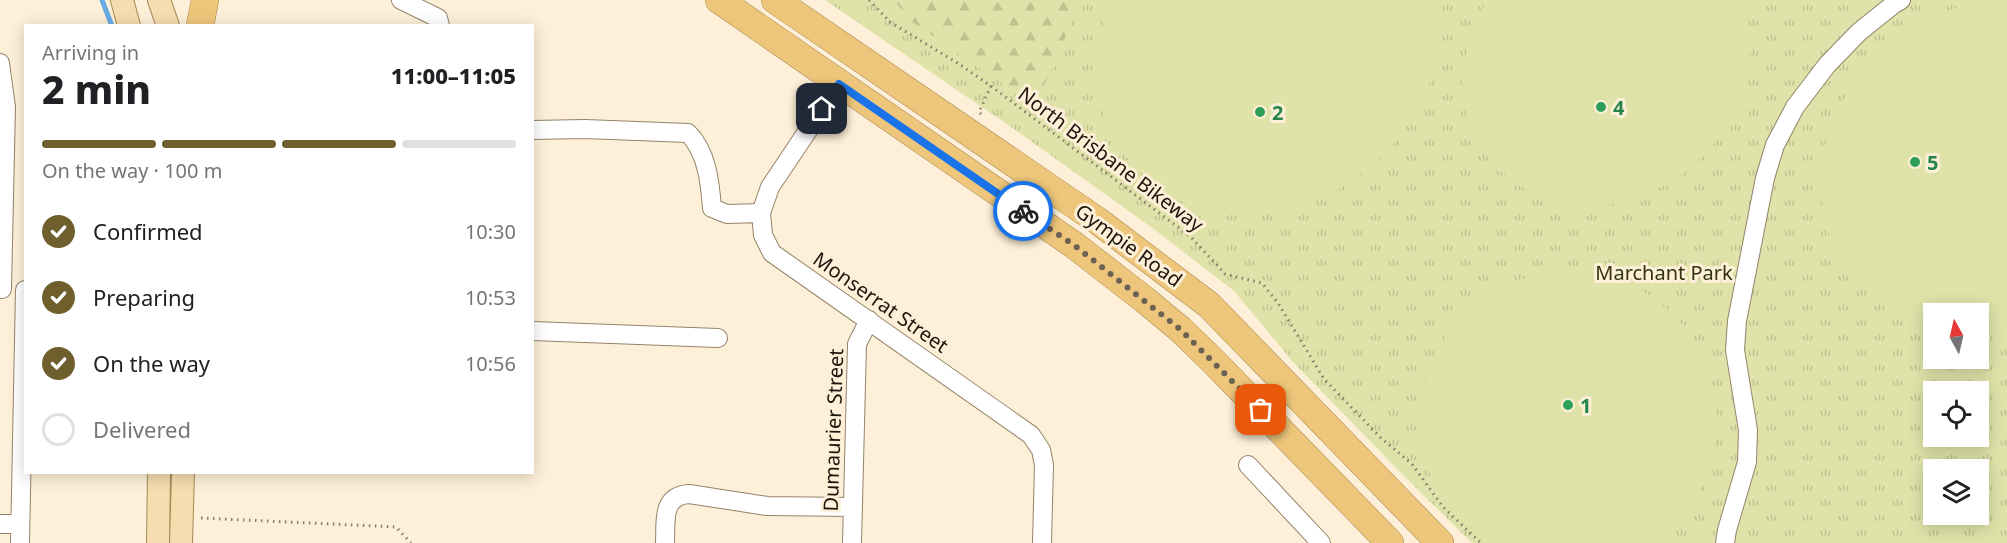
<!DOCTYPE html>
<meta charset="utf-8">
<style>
body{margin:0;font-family:"Noto Sans",sans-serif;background:#f6f6f6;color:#202124;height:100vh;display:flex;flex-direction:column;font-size:22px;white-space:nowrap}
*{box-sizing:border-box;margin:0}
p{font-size:20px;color:#757577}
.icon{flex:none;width:33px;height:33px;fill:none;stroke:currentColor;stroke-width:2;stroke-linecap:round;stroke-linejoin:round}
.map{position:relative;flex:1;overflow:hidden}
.sheet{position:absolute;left:24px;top:24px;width:510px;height:450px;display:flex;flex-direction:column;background:#fff;border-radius:0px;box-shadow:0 3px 15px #0003}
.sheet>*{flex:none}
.needle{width:39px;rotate:352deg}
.controls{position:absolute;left:1923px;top:303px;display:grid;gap:12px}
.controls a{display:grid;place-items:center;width:66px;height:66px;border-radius:0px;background:#fff;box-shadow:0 3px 15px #0003;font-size:30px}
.pin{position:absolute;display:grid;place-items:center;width:51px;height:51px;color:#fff;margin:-26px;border-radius:12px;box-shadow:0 3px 9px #0006}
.courier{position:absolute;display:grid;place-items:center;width:60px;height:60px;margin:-30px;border:4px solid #1a73e8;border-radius:50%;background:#fff;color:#222;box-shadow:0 2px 8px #0007}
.head em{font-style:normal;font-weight:800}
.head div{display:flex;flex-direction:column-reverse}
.head{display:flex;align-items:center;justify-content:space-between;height:102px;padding:0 18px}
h1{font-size:39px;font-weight:800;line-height:45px}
.bar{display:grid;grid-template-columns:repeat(4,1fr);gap:9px 6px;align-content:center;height:72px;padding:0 18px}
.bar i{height:8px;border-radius:4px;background:#e0e0e0}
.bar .on{background:#6e5f2d}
.bar p{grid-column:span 4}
ol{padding:0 18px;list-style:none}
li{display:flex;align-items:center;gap:18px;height:66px}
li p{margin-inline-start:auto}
li .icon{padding:6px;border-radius:50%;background:#6e5f2d;color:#fff;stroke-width:4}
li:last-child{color:#757577}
li i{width:33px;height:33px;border:3px solid #e0e0e0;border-radius:50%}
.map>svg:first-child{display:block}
</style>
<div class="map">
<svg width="2007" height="543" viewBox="0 0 2007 543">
<defs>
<pattern id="grass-tufts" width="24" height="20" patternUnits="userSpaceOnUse" patternTransform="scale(1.5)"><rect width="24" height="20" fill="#e0e3a9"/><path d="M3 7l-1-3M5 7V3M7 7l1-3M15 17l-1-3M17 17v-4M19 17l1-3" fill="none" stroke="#c0c290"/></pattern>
<pattern id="forest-firs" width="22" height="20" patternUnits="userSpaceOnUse" patternTransform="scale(1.5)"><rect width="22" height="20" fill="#e0e3a9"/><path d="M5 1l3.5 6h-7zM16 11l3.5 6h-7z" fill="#c0c290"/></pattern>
</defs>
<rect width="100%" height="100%" fill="#fef0d8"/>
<path fill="url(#grass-tufts)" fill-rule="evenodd" d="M825,0H2007V543H1472L1397,469L1293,362L1234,291L1155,230L1011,127ZM1934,314H1978V358H1934ZM1934,392H1978V436H1934ZM1934,470H1978V514H1934Z"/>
<path fill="url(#forest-firs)" d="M894,0H1082L1035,106L911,21Z"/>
<path fill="#e0e3a9" d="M1110,0H1439C1447,37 1435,81 1415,113C1383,168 1329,205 1266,213C1254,214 1242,216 1230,215C1156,206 1094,142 1096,67C1097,44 1103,22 1110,0Z
M1487,0H1740C1756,37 1752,79 1734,114C1708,163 1660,198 1605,205C1595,206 1584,208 1573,206C1512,198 1462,145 1462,82C1463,53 1474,25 1487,0Z
M2007,0V325L1979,329L1978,314H1934L1933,326C1894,316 1860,294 1840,258C1776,142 1881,0 2007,0Z
M1574,272C1594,274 1613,277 1631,285C1715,325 1742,429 1690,506C1679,521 1665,532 1650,543C1608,543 1566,543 1523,543C1514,543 1491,543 1483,541C1461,529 1445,504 1434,483C1397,406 1437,311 1516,281C1535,274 1554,273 1574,272Z"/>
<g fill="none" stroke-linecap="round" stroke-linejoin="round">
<path stroke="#67ace5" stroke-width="5" d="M102,0L112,26"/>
<defs>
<path id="minor" d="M401,0L438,18L440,26
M0,63L6,107L2,289
M839,84L770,187L761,213L763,235L772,253L1031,435L1041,450L1044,465L1042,543
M532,130L585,129L688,133C707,152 710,182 712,208L727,214L761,213
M532,331L718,338
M1248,465L1321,543
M0,524H20
M20,543L25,290
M665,543C666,521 661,496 689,494L767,506L853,507
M852,543L857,344L869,320
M1725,543L1727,530L1747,462L1748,430L1735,350L1737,321L1765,178L1775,145L1795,107L1827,65L1859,32L1894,4L1901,0"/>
<path id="major" d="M122,0L129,26
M159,0L168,26
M158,543L159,472
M181,543L183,472"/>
<path id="highway" d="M719,0L1074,245L1145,300L1181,330L1212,360L1390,543
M775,0L1098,221L1209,305L1440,543
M200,26L205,0"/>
</defs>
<use href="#minor" stroke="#948369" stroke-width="20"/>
<use href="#major" stroke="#a58854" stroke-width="24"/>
<use href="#highway" stroke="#a58854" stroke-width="28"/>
<path stroke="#867c6c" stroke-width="3" stroke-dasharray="1.5 4.5" stroke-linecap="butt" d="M869,0L890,22L959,64L991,86L1191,237L1225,274L1262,283L1278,303L1324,379L1381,438L1412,464L1443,507L1481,543
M981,114L979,112L991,86
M201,518L396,527L411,543"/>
<use href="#minor" stroke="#fff" stroke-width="18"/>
<use href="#major" stroke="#f5ddb0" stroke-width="22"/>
<use href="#highway" stroke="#eec67b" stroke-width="27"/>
</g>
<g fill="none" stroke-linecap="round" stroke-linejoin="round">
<path stroke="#6c6253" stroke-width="6" stroke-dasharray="0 10.8" d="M1023,211L1074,245L1181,330L1261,410"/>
<path stroke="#1a73e8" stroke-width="8" d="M822,109L839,84L1023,211"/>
</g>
<g fill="#2e9e5b" stroke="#fef0d8" stroke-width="2">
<circle cx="1601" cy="107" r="6"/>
<circle cx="1260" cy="112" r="6"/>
<circle cx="1915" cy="162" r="6"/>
<circle cx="1568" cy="405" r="6"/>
</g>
<g text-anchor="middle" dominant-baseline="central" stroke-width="6" stroke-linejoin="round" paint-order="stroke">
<g font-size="20" font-weight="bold" fill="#27864d" stroke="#fef0d8" text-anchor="start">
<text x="1613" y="107">4</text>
<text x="1272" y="112">2</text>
<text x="1927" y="162">5</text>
<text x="1580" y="405">1</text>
</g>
<g font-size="20" fill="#1d160c" stroke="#fef0d8">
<text transform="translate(1111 159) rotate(37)">North Brisbane Bikeway</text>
<text transform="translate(1129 245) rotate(36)">Gympie Road</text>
<text transform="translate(881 302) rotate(35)">Monserrat Street</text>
<text transform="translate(833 430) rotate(-88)">Dumaurier Street</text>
</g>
<g font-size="20" fill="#33340f" stroke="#fef0d8">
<text x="1664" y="272">Marchant Park</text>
</g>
</g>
</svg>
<div class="controls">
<a><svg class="needle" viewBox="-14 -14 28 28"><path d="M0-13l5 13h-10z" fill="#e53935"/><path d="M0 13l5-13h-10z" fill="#757577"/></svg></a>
<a><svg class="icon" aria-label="locate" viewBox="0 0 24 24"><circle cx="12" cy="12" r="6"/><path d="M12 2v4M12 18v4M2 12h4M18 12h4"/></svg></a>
<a><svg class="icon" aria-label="layers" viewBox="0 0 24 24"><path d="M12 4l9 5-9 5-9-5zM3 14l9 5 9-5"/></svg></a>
</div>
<div class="pin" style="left:1261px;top:410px;background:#ea580c"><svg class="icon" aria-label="bag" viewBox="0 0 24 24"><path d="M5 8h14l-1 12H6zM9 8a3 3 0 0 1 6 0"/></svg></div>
<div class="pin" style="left:822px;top:109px;background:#1f2937"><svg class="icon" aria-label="home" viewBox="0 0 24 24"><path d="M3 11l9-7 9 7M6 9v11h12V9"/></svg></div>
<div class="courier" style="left:1023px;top:211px"><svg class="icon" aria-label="bike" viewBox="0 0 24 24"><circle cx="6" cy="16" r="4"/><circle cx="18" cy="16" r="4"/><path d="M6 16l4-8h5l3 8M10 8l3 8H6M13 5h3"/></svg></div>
<section class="sheet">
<div class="head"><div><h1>2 min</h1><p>Arriving in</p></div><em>11:00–11:05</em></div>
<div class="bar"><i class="on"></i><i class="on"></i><i class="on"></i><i></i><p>On the way · 100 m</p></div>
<ol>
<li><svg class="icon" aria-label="check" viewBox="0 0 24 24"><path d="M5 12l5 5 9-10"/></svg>Confirmed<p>10:30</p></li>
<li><svg class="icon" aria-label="check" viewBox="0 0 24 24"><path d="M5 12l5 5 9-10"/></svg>Preparing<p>10:53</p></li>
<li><svg class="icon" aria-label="check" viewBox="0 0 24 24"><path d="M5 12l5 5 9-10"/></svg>On the way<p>10:56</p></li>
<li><i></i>Delivered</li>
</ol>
</section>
</div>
